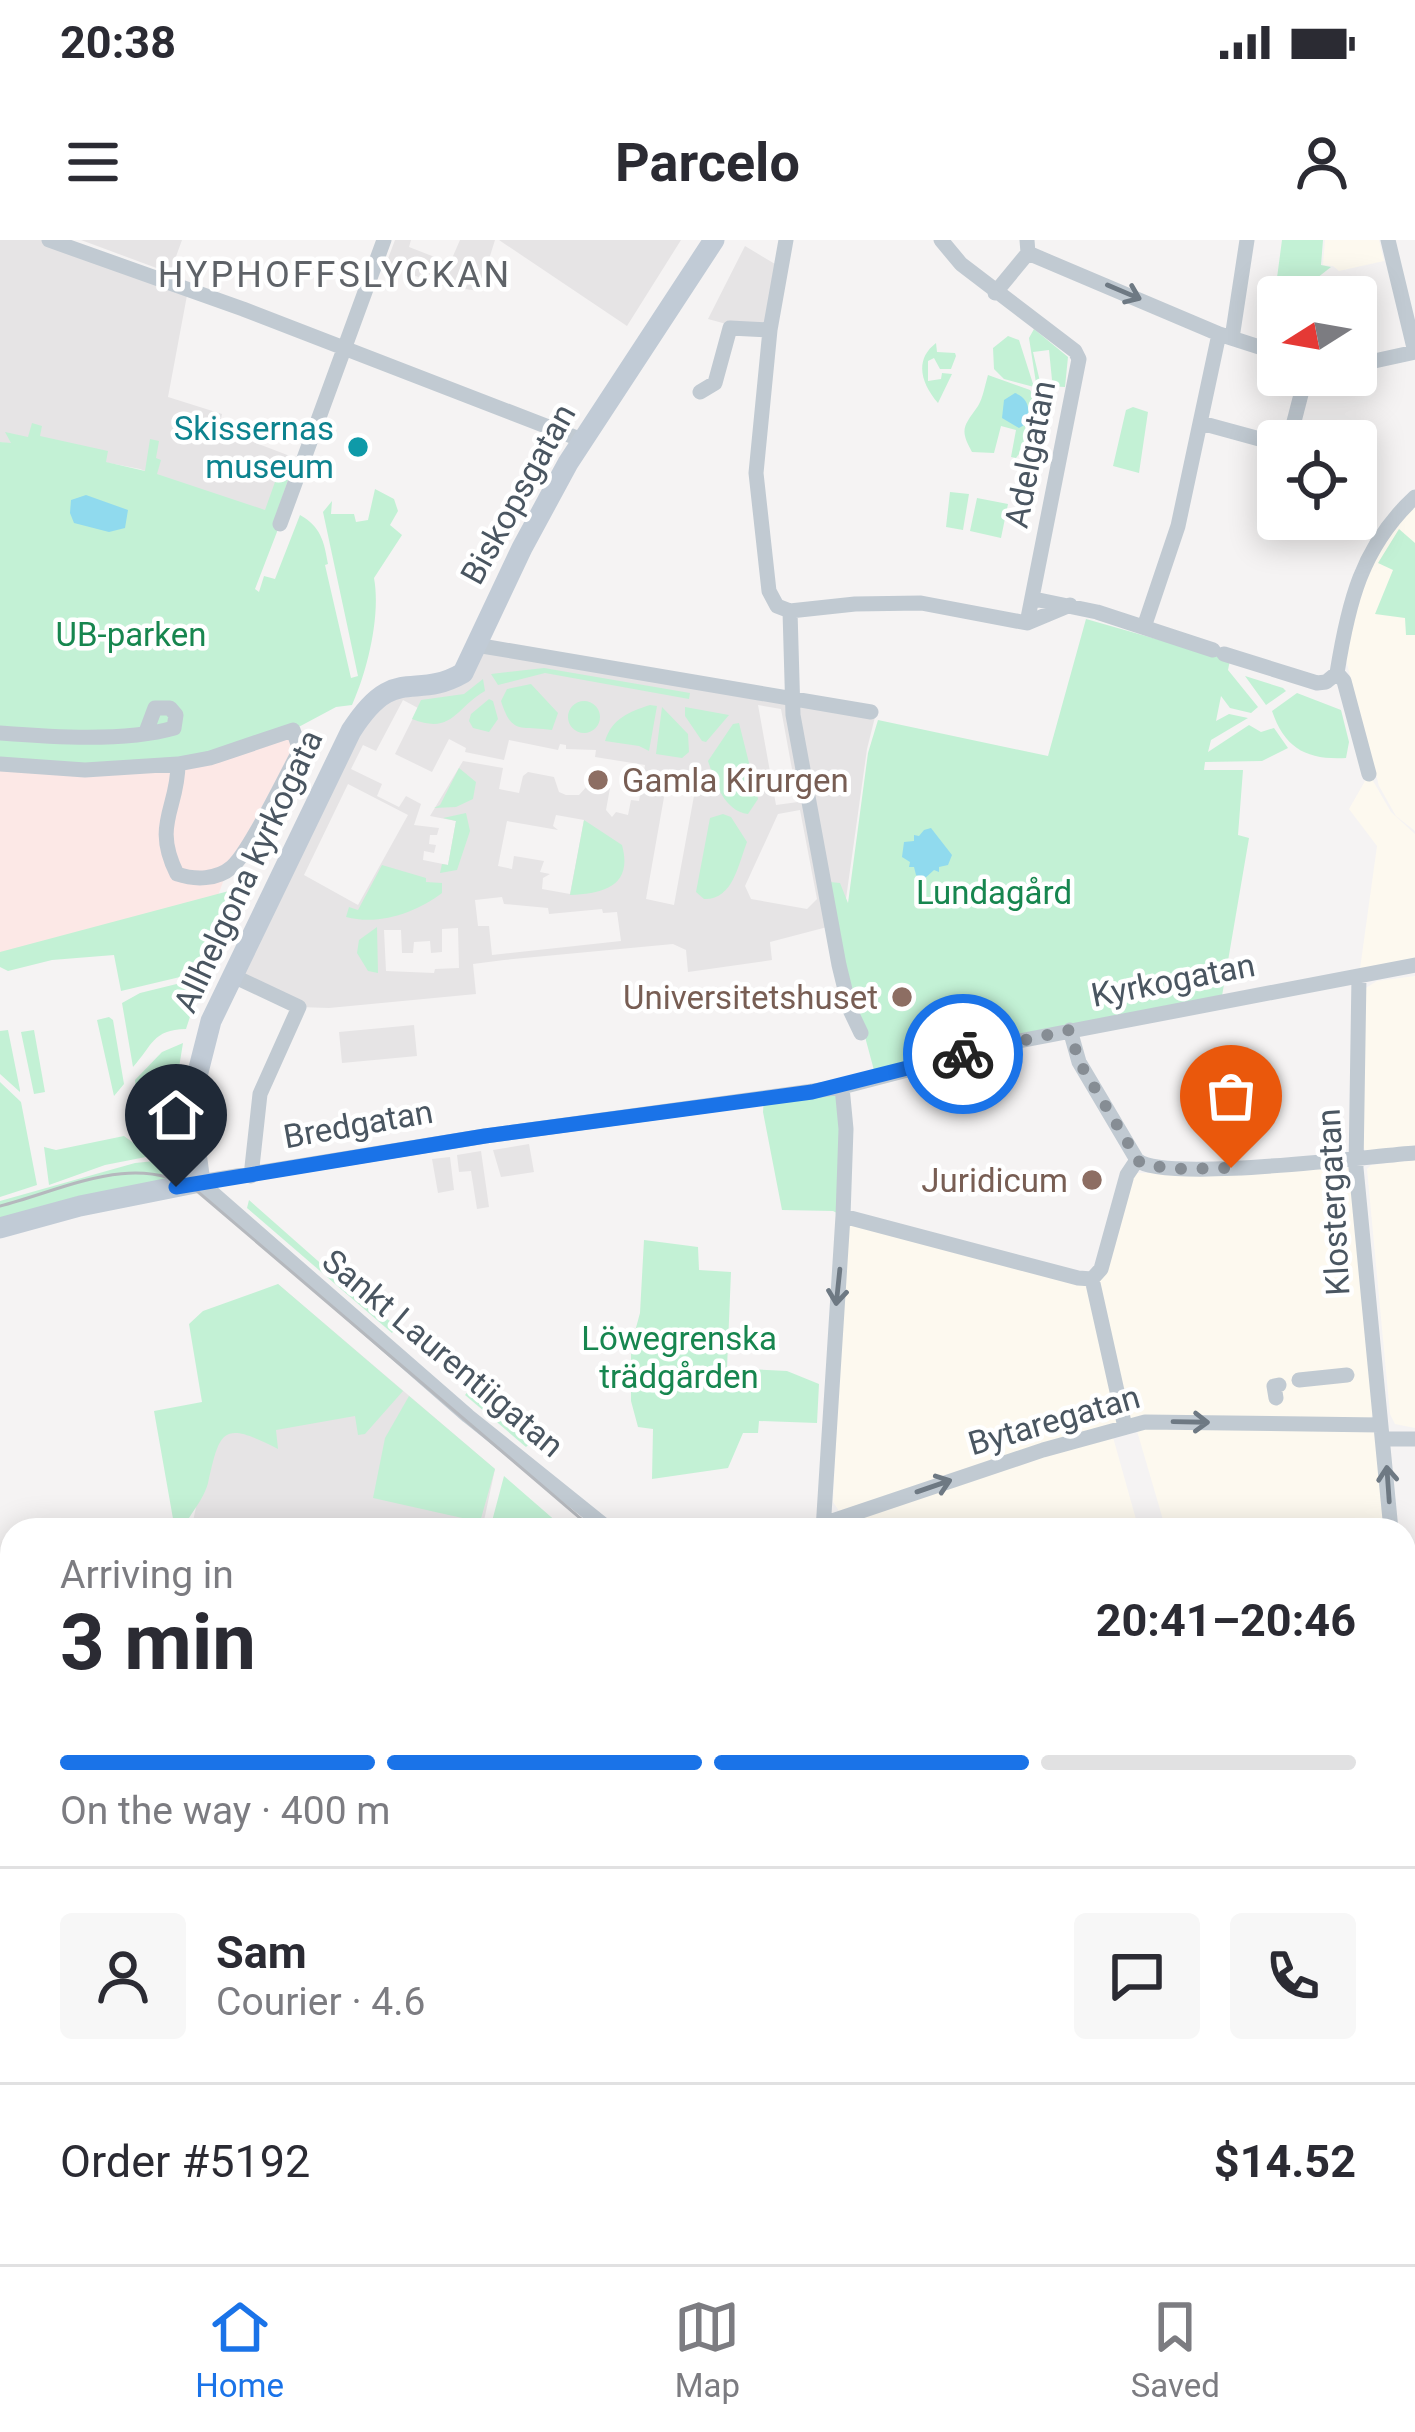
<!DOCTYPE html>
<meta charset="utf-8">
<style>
body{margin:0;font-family:Roboto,sans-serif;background:#f7f7f7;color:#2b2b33;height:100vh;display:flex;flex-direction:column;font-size:45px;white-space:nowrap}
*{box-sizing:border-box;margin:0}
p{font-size:39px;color:#7c7c81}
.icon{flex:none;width:66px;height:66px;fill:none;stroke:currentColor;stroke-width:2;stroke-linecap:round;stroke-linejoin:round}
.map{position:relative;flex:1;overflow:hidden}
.panel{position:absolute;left:0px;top:1278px;width:1416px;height:747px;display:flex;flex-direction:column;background:#fff;border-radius:36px 36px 0 0;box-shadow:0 6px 30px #0003}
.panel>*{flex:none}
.needle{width:78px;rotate:259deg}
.buttons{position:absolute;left:1257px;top:36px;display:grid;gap:24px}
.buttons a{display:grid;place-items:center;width:120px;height:120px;border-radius:12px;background:#fff;box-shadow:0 6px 30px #0003;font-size:60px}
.pin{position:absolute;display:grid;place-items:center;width:102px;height:102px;color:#fff;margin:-123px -51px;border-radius:50% 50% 50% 0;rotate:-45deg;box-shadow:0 0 12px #0007}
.pin .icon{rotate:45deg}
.courier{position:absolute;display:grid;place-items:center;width:120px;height:120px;margin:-60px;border:9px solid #1a73e8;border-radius:50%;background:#fff;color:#222;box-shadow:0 3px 15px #0007}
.summary em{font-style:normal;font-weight:700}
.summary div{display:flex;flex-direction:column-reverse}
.summary{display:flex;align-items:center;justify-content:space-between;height:204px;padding:0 60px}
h1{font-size:78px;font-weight:700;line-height:90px}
.bar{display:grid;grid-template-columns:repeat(4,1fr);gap:18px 12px;align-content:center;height:144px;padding:0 60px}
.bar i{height:15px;border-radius:9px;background:#e1e1e2}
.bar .active{background:#1a73e8}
.bar p{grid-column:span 4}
.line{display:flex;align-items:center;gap:30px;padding:0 60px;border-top:3px solid #e1e1e2}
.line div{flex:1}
.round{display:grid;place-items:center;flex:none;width:126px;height:126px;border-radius:12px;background:#f7f7f7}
.status{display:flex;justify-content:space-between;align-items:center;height:84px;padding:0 60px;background:#fff;direction:ltr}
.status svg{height:33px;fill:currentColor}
header{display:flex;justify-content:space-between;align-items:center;height:156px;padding:0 60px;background:#fff;font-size:54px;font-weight:700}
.menu{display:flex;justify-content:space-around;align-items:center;height:168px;border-top:3px solid #e1e1e2;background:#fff;font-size:33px;color:#7c7c81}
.menu a{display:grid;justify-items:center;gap:6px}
.menu .active{color:#1a73e8}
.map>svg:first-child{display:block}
</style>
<div class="status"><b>20:38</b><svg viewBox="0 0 49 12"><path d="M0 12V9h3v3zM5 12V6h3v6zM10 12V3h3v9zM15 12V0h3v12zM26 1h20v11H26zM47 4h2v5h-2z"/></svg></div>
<header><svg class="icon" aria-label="menu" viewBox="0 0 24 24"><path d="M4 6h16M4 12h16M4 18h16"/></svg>Parcelo<svg class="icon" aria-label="person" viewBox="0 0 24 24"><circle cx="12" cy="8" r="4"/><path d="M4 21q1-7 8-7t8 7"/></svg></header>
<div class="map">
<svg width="1415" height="2024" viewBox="0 0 1415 2024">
<rect width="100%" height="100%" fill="#f5f3f3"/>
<path fill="#fdf9ef" d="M1325,0H1379L1384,21L1339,31L1333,26L1323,25Z
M1415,265V591L1396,576L1379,546L1346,420L1354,361L1383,300Z
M1369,534L1391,572L1415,594V725L1359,736L1377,606L1349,569Z
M1415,736V908L1366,912L1360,901L1364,749L1377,741Z
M1415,920V1188L1395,1184L1390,1174L1367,929L1371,925Z
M1343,923L1353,932L1375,1170L1369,1181L1147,1178L841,1274L833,1262L846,987L851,982L1086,1039L1097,1027L1131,933H1209Z
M1135,1184L1380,1185L1391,1290H1166Z
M1111,1190L1139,1290H823Z"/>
<path fill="#e6e4e5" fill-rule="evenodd" d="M0,0H49L188,50L168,157L222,174L219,189L303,221L280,284L140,229L0,202Z
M81,0H182L170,33Z
M395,0H411L409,7L450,23L460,0H495L479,51L438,45L386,24Z
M499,0H681L627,86Z
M745,6L775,24L766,85H730L708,79Z
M476,405L876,473L867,509L845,666L831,686L770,702L772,720L688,732L686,710L673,704L504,720L473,724L476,754L329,768L299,767L231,735L365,471L445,441ZM403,460L418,468L395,514L432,532L449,499L466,508L465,512L504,520L509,500L558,510L560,504L566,505V509L596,510L595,517L645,525L639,561L631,560L628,575L616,572L612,577L606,570L610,548L589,544L579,555H566L559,552L554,537L528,532L523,536L519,553L499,549L503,528L463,521L430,576L456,581L448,625L423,620L424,611L434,613L436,605L429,604L430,595H437L439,588L414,585L421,564L406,556L399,567L377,556L382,544L351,529L363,505L376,511ZM758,465L781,469L798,562L776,565ZM669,529L698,534L674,665L646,659ZM348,544L408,575L358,665L304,635ZM800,570L817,659L807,669L751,659L745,646L778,574ZM556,575L584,580L570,654L542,649L543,638L550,634L540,632L544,621L514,616L512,629L498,626L507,581L558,590L553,586ZM502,657L504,664L548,668L549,674L602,669L603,673L617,672L621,701L492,715L489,686H478L475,660ZM458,688L459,728L435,729L434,733L386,731L384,690H401L402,713H413L414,702L430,701L431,713L442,712V689Z
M414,785L417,816L342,823L339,792Z
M529,904L534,932L501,937L493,910Z
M481,911L489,967L477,969L471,931L459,932L457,915Z
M450,917L454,950L438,953L432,919Z
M278,1044L495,1229L482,1290H191L215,1181Z
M487,2013H597L581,2024H495Z"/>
<path fill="#fce8e6" d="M293,490L298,500L227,631L216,661L0,715V524Z"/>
<path fill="#c3f1d5" d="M1282,0H1323L1321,25L1331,27L1317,38L1322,57H1278V69L1273,68Z
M1034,89L1068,117L1065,147L1047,146V141L1052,140L1049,110L1033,112L1041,146L1036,143L1029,98Z
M1008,96L1019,100L1034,147L1004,139L994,129L993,108Z
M936,103L937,112L955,113L956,116L951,129H940L934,118L928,121V141L941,139L942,133L952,134L938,163C921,143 914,120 936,103Z
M988,135L1030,150L1040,165L1034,194L1016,218L1011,217L1016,190L1001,186L994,213L972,212C959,189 964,186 978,166C983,158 985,145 988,135Z
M1133,167L1148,172L1139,233L1113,226L1126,170Z
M32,183L42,186L40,196L108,211L106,222L145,231L150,199L159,201L156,218L161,220L157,234L265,270L280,228L287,231L289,237L274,281L280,284L255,349L259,352L264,336L275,339L300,275C321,287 324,301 328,324L325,325L351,438L358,436L323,272L332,261L331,274H354L356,282L368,280L375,249L394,259L398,271L390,285L402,295L374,338C381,376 367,432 352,465L336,467L293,490L178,524H0V202L11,203L5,192L28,197Z
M950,252L969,254L963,290L946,287Z
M977,258L1008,264L1001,298L970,291Z
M1399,289L1415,303V395H1406L1405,378L1375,374L1393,330L1378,323Z
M1086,379L1230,420L1228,430L1258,467L1251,473L1230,468L1221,456L1216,481L1229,474L1248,478L1211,500L1208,512L1249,485L1261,492L1274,488L1288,508L1262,521L1205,522L1204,530H1243L1238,595L1249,598L1222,756L994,800L875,834L832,674L830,642L840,643L848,663L868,513L878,480L1048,516Z
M544,428L690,453L689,459L545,433L498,445L491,434Z
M1245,436L1283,448L1286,451L1266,465Z
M483,439L485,451C455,468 453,495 412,479L421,460L464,454Z
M531,444L558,473L552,490C521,485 512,496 501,461L507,449Z
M1297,453L1341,470L1349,502L1346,518C1307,520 1285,509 1272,471Z
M489,459L493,461L498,479L489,492L473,488L469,481L471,474Z
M568 477a16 16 0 1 1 32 0a16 16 0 1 1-32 0Z
M650,465L657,466L649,511L639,506L605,501C612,479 628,472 650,465Z
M662,467L688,494L689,512L682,518L656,514Z
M685,467L729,475L706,502L702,501L685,476Z
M739,483L758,559L748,574C724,571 715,542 708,521L733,484Z
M459,528L476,542L473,559L456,567L434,568L440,565Z
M466,573L470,591L457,630L440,633L442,624L448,625L456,581L443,578Z
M723,574L731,577L747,602C738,625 733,660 704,659L696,652L710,578Z
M584,580L622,605C633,645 605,654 570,655Z
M382,625L426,638V642L442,643V653C417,672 380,686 346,677L349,667L358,670Z
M259,643L241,666L208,730L197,733L121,751L114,715L52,720L8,731L0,727V712Z
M377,687L378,733L368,731L357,713L359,700Z
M197,739L202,740L186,789C152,790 153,805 133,827L122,763L140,753Z
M109,777L113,780L124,844L114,856L97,780Z
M8,790L20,850V852L0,834V791Z
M34,790L45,852L34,854L21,792Z
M183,803L174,858L175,921L160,913L131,883L138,872L135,840L162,812Z
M0,842L21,862L37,945L0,957Z
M842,847L843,976L833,971L782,970L763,872L764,858Z
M124,896L151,916L105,925L49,945L44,907L56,910Z
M155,921L180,927V931L172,939L0,981V961L135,923Z
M249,960L378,1074L392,1082L399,1074V1084L392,1093L247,968Z
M644,1000L698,1007L699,1030L731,1032L727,1128L787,1131L819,1144L817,1183L759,1181L758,1193H743L728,1228L652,1239L653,1189L638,1187L631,1161V1106L640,1073Z
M278,1044L403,1151L365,1194L358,1195L355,1176L276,1190L278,1209C222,1180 220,1190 208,1243C205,1255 196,1267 189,1278L195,1290H175L154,1171L202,1162L189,1084L203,1071Z
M470,1149L532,1201L526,1207L465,1155Z
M409,1156L495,1229L480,1282L373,1258L385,1198Z
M504,1236L566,1290H510L491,1285Z
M1404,1524H1415V1648H1404Z
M562,2013H643L625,2024H544Z"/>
<path fill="#90daee" d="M1015,153C1029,158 1031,171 1026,184L1019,188L1002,178L1004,160Z
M86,255L128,270L125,288L109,292L74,283L70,273L71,260Z
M931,588L952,615L948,625L939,627V632L934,630L923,640L916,635L914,627H909L910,622L902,617L904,602L914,601V595L919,596L924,590Z"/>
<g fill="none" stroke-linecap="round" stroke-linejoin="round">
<path stroke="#c1cad2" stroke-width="15" d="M49,0L243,69L582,200
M786,0L770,90L756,233L769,351L777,366L790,371
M941,0L961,24L1075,111L1079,119L1027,383
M1388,0L1415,112
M1028,13L1219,94L1278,113
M995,53L1028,13L1027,0
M1232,98L1247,0
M1356,125L1415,112
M700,152L715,143L730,88L770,90
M1201,183L1278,204
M1289,201L1306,135
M280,284L384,0
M1034,359L1097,372L1213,410
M790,371L793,475L839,725L850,770L861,793
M790,371L855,364L921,363L1027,383L1070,365
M1144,387L1178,286L1219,94
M476,405L871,472
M1224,414L1317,443L1326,442L1337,433
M1337,433C1348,364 1361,307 1415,257
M1337,433L1344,441L1369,534
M0,493C51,497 125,502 174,488L176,475L170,468H155L146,492
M0,524L85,530L178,524C178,569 152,584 177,634C195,640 217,640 232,627C250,611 286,535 300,510L293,490L210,518L178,524
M231,735L299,767L260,854L251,936
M1359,736L1356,928L1391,1290
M1070,790L1079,822L1137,920
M1137,920C1164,943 1369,916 1415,913
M200,942L485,896L842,847L1019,801L1415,725
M200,942L468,1176L610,1290
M843,976L1078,1038L1092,1039
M1092,1039L1125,1187
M1092,1039L1101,1029L1127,935L1137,920
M1299,1140L1347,1135
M1276,1158L1274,1146L1279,1145
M1384,1199H1415
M805,1290L1043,1210L1145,1182L1380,1185
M823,1290L843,976L846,889L842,847
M0,1446L12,1443
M0,1517L12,1554
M0,1819L12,1816
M162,2013L165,2024
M470,2013L478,2024
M654,2013L661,2024
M801,2013L807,2024
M1322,2013L1349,2024
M184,2024L218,2013
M625,2024L643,2013
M1169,2024L1172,2013"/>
<path stroke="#c1cbd6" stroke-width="21" d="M0,988L80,966L200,942L196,913L197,836L211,781L351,491C395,422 413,462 463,433L522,308L568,223L714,0
M1404,1347L1415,1343
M0,1650L12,1648
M1404,1867L1415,1864
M1024,2024L1044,2013"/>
<path stroke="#b5b8bd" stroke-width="3" d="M0,966C64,950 136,910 197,951L594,1290"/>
<path stroke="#b5b8bd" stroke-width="4.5" d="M1404,1443L1415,1440
M1404,1462L1415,1459
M0,1841L12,1837
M0,1869L12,1866"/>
</g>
<defs><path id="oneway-shaft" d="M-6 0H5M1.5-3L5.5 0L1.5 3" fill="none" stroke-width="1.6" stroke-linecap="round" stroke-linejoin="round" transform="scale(3)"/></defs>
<g stroke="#6e7983">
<use href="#oneway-shaft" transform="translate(1124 52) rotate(23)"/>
<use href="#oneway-shaft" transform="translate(838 1047) rotate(96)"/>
<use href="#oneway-shaft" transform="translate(1191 1182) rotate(1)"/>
<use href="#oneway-shaft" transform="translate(1388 1244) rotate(-94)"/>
<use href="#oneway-shaft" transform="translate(934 1246) rotate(-19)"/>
</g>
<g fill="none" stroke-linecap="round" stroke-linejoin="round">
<path stroke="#868d94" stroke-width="12" stroke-dasharray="0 21.6" d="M963,814L1070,790L1079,822L1140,923L1172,929L1231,928"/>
<path stroke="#1a73e8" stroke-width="15" d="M176,947L485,896L812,852L963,814"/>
</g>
<circle fill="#0f9aa8" stroke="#fff" stroke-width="4.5" cx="358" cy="207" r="12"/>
<g fill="#8d6e63" stroke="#fff" stroke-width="4.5">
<circle cx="598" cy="540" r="12"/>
<circle cx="902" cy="757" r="12"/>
<circle cx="1092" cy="940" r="12"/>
</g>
<g text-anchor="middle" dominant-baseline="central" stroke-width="9" stroke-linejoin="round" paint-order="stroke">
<g font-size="33" fill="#0d838f" stroke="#fff" text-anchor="end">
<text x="334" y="188">Skissernas<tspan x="334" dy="38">museum</tspan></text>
</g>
<g font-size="33" fill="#4a5661" stroke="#fff">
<text transform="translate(1030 214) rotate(-79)">Adelgatan</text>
<text transform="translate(518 254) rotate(-61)">Biskopsgatan</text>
<text transform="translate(248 631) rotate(-65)">Allhelgona kyrkogata</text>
<text transform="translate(1173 740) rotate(-11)">Kyrkogatan</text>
<text transform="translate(358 884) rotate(-10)">Bredgatan</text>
<text transform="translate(1333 962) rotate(-93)">Klostergatan</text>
<text transform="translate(443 1113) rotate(40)">Sankt Laurentiigatan</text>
<text transform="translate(1054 1180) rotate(-16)">Bytaregatan</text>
</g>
<g font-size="33" fill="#17864f" stroke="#fff">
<text x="131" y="394">UB-parken</text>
<text x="994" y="652">Lundagård</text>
<text x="679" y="1098">Löwegrenska<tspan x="679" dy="38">trädgården</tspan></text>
</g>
<g font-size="33" fill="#785e54" stroke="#fff" text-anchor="end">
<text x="622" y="540" text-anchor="start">Gamla Kirurgen</text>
<text x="878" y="757">Universitetshuset</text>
<text x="1068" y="940">Juridicum</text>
</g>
<g font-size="36" letter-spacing="3" fill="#5f6368" stroke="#fff">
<text x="335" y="35">HYPHOFFSLYCKAN</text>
</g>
</g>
</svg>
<div class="buttons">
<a><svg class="needle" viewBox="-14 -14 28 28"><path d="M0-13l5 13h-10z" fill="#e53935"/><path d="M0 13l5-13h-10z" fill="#7c7c81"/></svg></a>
<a><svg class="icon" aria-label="locate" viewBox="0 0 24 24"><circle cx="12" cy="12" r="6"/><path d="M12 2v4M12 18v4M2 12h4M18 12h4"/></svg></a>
</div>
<div class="pin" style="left:1231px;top:928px;background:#ea580c"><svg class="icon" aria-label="bag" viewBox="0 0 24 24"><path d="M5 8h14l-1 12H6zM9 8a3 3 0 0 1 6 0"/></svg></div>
<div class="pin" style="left:176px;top:947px;background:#1f2937"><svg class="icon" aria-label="home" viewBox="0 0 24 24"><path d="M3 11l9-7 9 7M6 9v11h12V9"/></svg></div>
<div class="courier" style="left:963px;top:814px"><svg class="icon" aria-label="bike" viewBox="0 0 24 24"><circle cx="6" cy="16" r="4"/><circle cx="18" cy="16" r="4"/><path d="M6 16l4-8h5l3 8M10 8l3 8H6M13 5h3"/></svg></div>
<section class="panel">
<div class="summary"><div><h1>3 min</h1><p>Arriving in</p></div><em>20:41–20:46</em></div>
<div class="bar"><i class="active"></i><i class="active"></i><i class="active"></i><i></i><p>On the way · 400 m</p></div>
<div class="line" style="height:216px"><a class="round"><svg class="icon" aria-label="person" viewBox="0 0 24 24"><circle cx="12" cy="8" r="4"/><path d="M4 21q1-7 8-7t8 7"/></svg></a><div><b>Sam</b><p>Courier · 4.6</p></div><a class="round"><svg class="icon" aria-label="chat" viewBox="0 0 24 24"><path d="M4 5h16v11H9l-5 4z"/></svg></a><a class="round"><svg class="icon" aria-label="phone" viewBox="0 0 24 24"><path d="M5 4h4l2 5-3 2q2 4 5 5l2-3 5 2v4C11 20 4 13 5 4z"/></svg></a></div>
<div class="line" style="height:156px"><div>Order #5192</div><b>$14.52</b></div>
</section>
</div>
<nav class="menu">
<a class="active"><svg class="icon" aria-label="home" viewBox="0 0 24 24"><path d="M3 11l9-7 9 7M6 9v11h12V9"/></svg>Home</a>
<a><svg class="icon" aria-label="map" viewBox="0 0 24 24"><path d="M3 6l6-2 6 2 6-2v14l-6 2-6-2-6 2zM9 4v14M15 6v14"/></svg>Map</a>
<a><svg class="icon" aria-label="saved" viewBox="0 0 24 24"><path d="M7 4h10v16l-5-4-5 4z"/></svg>Saved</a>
</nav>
